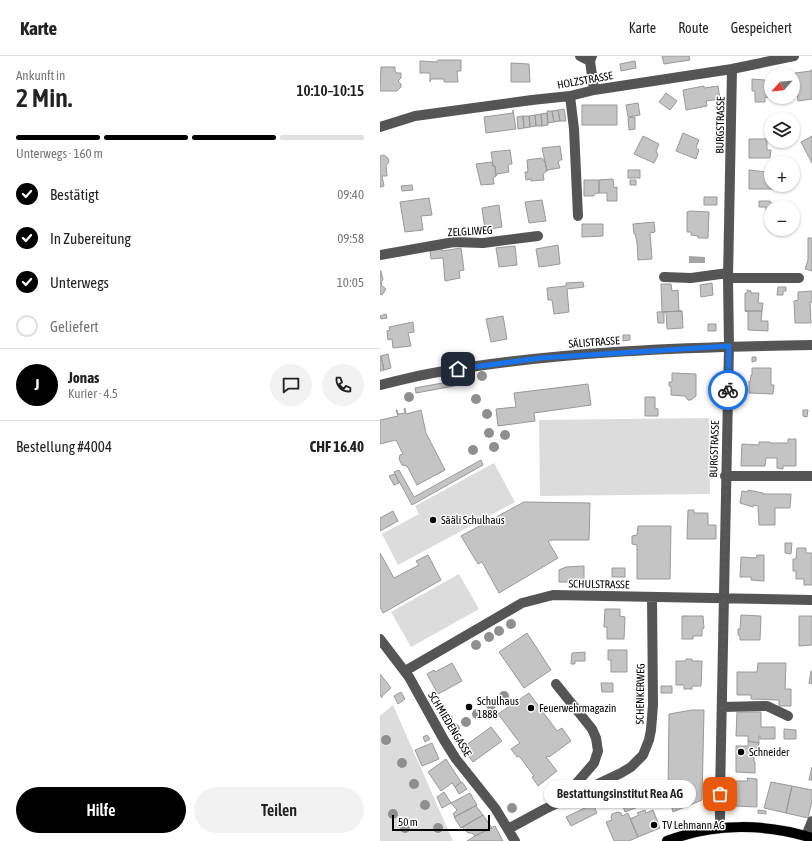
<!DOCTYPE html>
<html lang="de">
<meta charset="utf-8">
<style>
body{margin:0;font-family:"Asap Condensed",sans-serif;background:#f2f2f2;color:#222;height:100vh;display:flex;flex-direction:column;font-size:15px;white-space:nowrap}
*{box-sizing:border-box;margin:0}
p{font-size:13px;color:#767676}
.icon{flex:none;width:22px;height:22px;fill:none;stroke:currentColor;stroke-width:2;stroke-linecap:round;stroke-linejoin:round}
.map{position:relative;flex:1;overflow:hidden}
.details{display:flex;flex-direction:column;background:#fff;width:380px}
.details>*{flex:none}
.needle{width:26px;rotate:243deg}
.buttons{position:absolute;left:384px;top:12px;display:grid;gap:8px}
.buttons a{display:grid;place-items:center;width:36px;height:36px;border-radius:50%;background:#fff;box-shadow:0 1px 3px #0004;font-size:20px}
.scale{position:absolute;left:12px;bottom:10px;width:98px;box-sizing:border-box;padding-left:4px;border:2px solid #000;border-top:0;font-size:11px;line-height:14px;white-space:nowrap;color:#000;-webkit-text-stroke:3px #fff;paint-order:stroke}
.pin{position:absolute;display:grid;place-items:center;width:34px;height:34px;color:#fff;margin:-17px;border-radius:8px;box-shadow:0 2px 6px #0006}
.courier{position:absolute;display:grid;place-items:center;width:40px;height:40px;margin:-20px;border:3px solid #1a73e8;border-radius:50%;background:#fff;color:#222;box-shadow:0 1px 5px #0007}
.bubble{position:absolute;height:28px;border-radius:14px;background:#fff;box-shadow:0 1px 3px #0004;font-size:13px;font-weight:600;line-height:28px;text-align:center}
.head em{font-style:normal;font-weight:600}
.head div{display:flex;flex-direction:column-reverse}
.head{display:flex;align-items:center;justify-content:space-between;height:68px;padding:0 16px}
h1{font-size:26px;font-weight:600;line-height:30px}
.bar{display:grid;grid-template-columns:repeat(4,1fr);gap:6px 4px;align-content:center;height:48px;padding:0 16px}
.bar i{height:5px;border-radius:3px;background:#e0e0e0}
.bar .selected{background:#000}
.bar p{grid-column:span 4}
.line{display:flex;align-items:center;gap:10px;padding:0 16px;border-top:1px solid #e0e0e0}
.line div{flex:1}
.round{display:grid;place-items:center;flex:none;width:42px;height:42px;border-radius:21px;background:#f2f2f2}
ol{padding:0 16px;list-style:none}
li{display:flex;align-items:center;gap:12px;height:44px}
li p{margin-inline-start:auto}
li .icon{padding:4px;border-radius:50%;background:#000;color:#fff;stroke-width:4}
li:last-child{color:#767676}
li i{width:22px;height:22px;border:2px solid #e0e0e0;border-radius:50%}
.action{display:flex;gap:8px;margin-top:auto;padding:8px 16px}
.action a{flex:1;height:46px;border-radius:24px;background:#000;color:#fff;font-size:16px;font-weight:600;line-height:46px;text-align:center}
.action a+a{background:#f2f2f2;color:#222}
header{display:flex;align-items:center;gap:24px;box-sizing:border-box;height:56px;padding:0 20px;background:#fff;border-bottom:1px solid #e0e0e0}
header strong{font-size:19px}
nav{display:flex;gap:22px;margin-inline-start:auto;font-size:14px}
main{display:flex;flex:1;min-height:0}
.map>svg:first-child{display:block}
</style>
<header>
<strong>Karte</strong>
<nav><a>Karte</a><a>Route</a><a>Gespeichert</a></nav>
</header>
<main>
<section class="details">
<div class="head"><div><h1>2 Min.</h1><p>Ankunft in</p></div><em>10:10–10:15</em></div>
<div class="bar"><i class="selected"></i><i class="selected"></i><i class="selected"></i><i></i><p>Unterwegs · 160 m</p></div>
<ol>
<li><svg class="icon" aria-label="check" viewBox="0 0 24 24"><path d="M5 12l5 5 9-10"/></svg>Bestätigt<p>09:40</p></li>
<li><svg class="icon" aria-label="check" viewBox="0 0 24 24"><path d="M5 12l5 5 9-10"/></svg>In Zubereitung<p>09:58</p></li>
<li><svg class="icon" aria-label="check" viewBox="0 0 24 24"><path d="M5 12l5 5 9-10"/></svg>Unterwegs<p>10:05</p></li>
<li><i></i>Geliefert</li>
</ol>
<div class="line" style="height:72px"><b class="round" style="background:#000;color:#fff">J</b><div><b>Jonas</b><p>Kurier · 4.5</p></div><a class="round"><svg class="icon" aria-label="chat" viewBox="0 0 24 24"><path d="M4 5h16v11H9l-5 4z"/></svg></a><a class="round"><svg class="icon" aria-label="phone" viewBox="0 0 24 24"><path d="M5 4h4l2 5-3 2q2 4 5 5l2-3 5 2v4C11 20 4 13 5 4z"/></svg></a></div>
<div class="line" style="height:52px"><div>Bestellung #4004</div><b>CHF 16.40</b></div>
<div class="action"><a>Hilfe</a><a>Teilen</a></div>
</section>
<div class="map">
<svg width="432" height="785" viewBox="0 0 432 785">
<rect width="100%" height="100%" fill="#fff"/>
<path fill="#dcdcdc" d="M329,362L330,438L160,440L159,364Z
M114,407L135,446L18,509L2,478L39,458L35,450Z
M79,518L99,553L31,591L11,556Z
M13,649L73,785H0V660Z"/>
<path fill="#a3a3a3" d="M309,200L325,201V207H309Z"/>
<path fill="#c4c4c4" stroke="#999" d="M282,0H309L310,4L284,8Z
M58,4H81V15H77L78,26H64V23H51L50,26V17H40V5L57,6Z
M255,5L256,12L241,15L240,8Z
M131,7L149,8L150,26H131Z
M1,11H15V15L17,17H21V22L18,25L21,28V31L17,35H0Z
M431,14H432V43L418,45L415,17L431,15Z
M372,23L385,24V27H391V41L393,42L385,41V46H375V35H372Z
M324,30V32L338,30L340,43L326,45L327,50L306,54L303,34Z
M286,37L297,45L290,54L279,46Z
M258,47L260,59L248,61L246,49Z
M202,49H237V69H202Z
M184,53L186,65H180L178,54Z
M133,54L136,73L106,77L104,61L133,57Z
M178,54L180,65L174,66L172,55Z
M167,55H172L174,66L168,67Z
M167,57L168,69L162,70L161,58Z
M161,58L162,70H156L155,59Z
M155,59L156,70L150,71L149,60Z
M143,60H149L150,71L144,72Z
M143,60L144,72L138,73L137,61Z
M255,61V73L249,74L248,62Z
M303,77L319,84L316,91L319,94L316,103L296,95Z
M263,80L279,88L276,95L278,99L274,107L254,98Z
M432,80V107L421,86Z
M369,83H387V94H391L390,102H369Z
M180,90L182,104H180L178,106L180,112L167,114V115L162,92Z
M130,94L132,108H130L128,110L129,116L117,118L116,120L115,110H113L111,96Z
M4,99L8,102L9,106L6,109L7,120H2L4,130L0,131V100Z
M161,102L163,103L164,105H165L167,115L163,118L164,124L151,125V123L146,124L145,116H148L147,104Z
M111,106L113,107V110H115L116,120L113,122L114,128L101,129L96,108Z
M248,114H260V122H248Z
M369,114L387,116V124H391V129H394V133H369Z
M233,123L234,132L237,131V145H227V137H219V124Z
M204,124H219V137L214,138V140H204Z
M250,124H256V129H250Z
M32,129L33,134L22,135L21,130Z
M324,141H337V149H324Z
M49,142L52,159L41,160L43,174L25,176L20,146Z
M162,144L166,165L149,167L145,146Z
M379,145H390V147H405V151H391V162H386V151H379Z
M119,149L122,171L105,174L102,152Z
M311,155L329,156L328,182H318V180L311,179V176H307V156Z
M274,166L275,176L270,177L272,203L258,204L257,186L255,178H254L253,168Z
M202,168H223V180L202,181Z
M428,182H432V215L425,213L428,204Z
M178,189L180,208L159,211L156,193Z
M135,190L137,209L119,211L116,192Z
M81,192L84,214L79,215L80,222L65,225L63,202L51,203L50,195L62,193V195Z
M0,215H1L3,224L1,225L2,230L6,233L2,239L0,238Z
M203,226L204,231L187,233L189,256L174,258L172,244H168L167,232L186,230V227Z
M332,227L333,239L321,241L320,229Z
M281,228H291L292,235L298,234L299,255H302L282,256Z
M398,231H406V235H403V239H397Z
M367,234L371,235V237H379L378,247H383L382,255H365V237H367Z
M432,235V246H430L431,267H415L414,245L418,244V236Z
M302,255L303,272L287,273L286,256H284V267H278L277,256Z
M365,255H382L381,265H388V275L368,274V256Z
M6,258L7,262L1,263L0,260Z
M123,260L127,283L111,286L106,263Z
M33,266L34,276L28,277L31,290L13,292L12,283L8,284L7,275L10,274L9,271Z
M328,268H336V275H328Z
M243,279H250V284L243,285Z
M8,298L11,312L4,314L1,300Z
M0,300H1L4,314L0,315Z
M372,301H376V305L372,306Z
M372,312H391V329H394L393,338L369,337V325L370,326L371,319H372Z
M292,317L316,318V340L311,344H308L305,340L291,339V330H289V326H292Z
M84,323L85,328L36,337L35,332Z
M208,328L211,349L154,357L155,365L118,370L116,353L136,351L134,337Z
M265,341H275V352L278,353V360H265Z
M25,352L26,358L41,354L46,377L65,414L37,429L27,410L22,409L19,403L20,399L23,398L16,384L0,388V364L18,360L16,354H17L18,358L25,357L24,353Z
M423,354H428L427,361L423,360Z
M408,383H416V410H403V413L397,412V402H386L385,410H361L362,388L379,389V386H390V387H408Z
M101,404L103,409L32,449L14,416L19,414L34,441Z
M15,418L19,427L14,429L9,420Z
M368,434L383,437V438H411L410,452H395V469H379L378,450L373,449V451L360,447L362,435L368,436Z
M144,446L210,447L209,484H172L168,485L178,502L119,537L102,506L98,508L81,480Z
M308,454H314V457H328V469H336V483H307Z
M13,455L18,465L0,475V462Z
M258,470H291L290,523H257V489L252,488V480L257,479Z
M405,487H412L411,498L405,497Z
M417,492H426V497H432V529H424V523H416V515H413V503H416Z
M0,497L14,522L39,509L36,505L48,499L61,524L3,557L0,551Z
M377,499H384V525L371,524V521H360L361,501L376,502Z
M204,510V526H179V514L186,511Z
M232,512H245V521H232Z
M225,553H240V560L245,561L244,583H227V571H224Z
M361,559L381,560L380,584H360V580L358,579V573H360Z
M302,560H323L324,572L322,574V580H313V583H302Z
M419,560H432V589L419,590Z
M147,577L171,614L144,632L119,596Z
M228,594H247V616H231V604H228Z
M205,596V605H195V608H191L192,597Z
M306,603H312V605H322L321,630H312V633H304V629H296V605H306Z
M72,607L82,625L58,638L47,618L54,614L55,616Z
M378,607H406L405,633H411V650H399V644L371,643V639H357V616H377Z
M431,615H432V628L429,627Z
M0,618L11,632L2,640V642L0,639Z
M221,627H233V636H222Z
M281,630H292V637H281Z
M21,636L25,643L18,648L14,640Z
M149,637L177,675L182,672L191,685L169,701L168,700L166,701L177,715L158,730L152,721L154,720L139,700L137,701L131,693L140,687L118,658Z
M312,654H324L322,744L293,756L288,738L289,658Z
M357,656H381V671H395V683H380V680H379V687L368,685V680H356Z
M111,671L122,685L93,706L82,692Z
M404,673L416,674V683H404Z
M47,679L50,683L45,686L43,681Z
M368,685L379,687L378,699H374V706H375V717L356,716V690H368Z
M52,687L59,703L42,710L35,694Z
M66,703L81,726L75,731L72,727L61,735L48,716Z
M432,711V724H429Z
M367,722L377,723V751L355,750L356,725H368Z
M82,726L87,733L79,738L75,731Z
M391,726L412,730L406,757L384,752Z
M412,730L432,734V745L428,762L406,757Z
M275,731L279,743L245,756L242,748L244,747L243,746Z
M64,736L71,747L62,752L57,741Z
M90,737L97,749L75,761L73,758L77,754L71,747Z
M213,748L217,757L191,770L186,761Z
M97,749L96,750L103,759L81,772L74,761Z
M265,754L266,757L273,754L280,772L258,781L250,763L259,759L257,757Z
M378,754L386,755V758L378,757Z
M238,756L241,757L242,760L248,757L258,781L249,785H234L226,766L232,764L231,761L232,758Z
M103,759L112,772L95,780L92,777H88L82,771Z
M115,770L123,785H87L95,780Z"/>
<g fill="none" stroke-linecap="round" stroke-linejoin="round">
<defs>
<path id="major" d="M287,785C332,767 386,767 432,782"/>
</defs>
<use href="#major" stroke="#dbdbdb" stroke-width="11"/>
<path stroke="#555" stroke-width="10" d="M200,0L210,5
M212,0L210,5L214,34
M190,40L194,73L198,160
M0,71L35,60L152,44L190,40L214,34L352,13L414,0
M0,199L74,186L103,187L158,180
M284,221L311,222L348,217
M348,222H419
M0,329C18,325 35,320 53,317C178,295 306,291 432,289
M345,420H432
M0,583L29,621L64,684L76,703L115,752L135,785
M25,615L142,547L173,539L432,544
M176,628L212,673L216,682L218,695L214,707L183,743
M342,651L387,650L408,660
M340,772V738L349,290L348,222L352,13
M128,773L165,753L241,717L251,711L263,699L269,684L271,674L273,649L272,541
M426,780L432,765"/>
<use href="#major" stroke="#000" stroke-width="10"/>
</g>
<g fill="#8f8f8f">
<circle cx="102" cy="320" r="5"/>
<circle cx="90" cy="323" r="5"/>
<circle cx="29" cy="341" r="5"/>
<circle cx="96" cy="343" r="5"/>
<circle cx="107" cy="358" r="5"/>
<circle cx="109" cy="377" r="5"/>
<circle cx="125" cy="379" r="5"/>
<circle cx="114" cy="391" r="5"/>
<circle cx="93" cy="394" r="5"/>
<circle cx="131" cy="568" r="5"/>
<circle cx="119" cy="575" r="5"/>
<circle cx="109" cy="581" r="5"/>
<circle cx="96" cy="589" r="5"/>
<circle cx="124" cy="640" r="5"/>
<circle cx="111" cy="649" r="5"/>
<circle cx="97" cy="658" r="5"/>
<circle cx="68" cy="663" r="5"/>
<circle cx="86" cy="666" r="5"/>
<circle cx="75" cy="673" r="5"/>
<circle cx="6" cy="684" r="5"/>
<circle cx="22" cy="707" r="5"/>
<circle cx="34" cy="728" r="5"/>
<circle cx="45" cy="749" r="5"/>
<circle cx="132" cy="752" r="5"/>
<circle cx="13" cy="758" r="5"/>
<circle cx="25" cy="772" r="5"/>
<circle cx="58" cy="772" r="5"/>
</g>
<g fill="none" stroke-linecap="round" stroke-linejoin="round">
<path stroke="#595959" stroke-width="4" stroke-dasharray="0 7.2" d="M340,738L348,334"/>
<path stroke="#1a73e8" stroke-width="5" d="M78,313L161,302L349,290L348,334"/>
</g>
<g fill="#000" stroke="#fff" stroke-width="1.5">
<circle cx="53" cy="464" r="4"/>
<circle cx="89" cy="651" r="4"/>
<circle cx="151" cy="652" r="4"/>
<circle cx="361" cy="696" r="4"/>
<circle cx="274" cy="769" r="4"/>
</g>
<g text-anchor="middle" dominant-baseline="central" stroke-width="3" stroke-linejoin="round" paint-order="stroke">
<g font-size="11" fill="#000" stroke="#fff">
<text transform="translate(205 24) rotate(-10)">HOLZSTRASSE</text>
<text transform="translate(340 69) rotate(-89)">BURGSTRASSE</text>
<text transform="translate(90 175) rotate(-3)">ZELGLIWEG</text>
<text transform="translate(214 286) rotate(-4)">SÄLISTRASSE</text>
<text transform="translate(334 393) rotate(-88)">BURGSTRASSE</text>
<text transform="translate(219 528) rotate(1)">SCHULSTRASSE</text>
<text transform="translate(260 638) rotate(-89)">SCHENKERWEG</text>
<text transform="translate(70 668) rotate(59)">SCHMIEDENGASSE</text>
</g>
<g font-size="11" fill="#000" stroke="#fff" text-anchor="start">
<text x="61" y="464">Sääli Schulhaus</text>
<text x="97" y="645">Schulhaus<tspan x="97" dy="13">1888</tspan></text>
<text x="159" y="652">Feuerwehrmagazin</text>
<text x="369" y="696">Schneider</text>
<text x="282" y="769">TV Lehmann AG</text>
</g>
</g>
</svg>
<div class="buttons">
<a><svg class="needle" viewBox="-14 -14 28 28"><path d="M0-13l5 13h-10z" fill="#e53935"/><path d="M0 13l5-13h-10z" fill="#767676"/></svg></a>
<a><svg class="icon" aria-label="layers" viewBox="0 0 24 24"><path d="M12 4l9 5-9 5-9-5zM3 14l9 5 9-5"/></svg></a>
<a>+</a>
<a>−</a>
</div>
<div class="scale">50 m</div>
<div class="pin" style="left:340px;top:738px;background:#ea580c"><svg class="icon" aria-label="bag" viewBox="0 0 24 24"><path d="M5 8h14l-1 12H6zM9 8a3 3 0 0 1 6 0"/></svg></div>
<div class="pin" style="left:78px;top:313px;background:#1f2937"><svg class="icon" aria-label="home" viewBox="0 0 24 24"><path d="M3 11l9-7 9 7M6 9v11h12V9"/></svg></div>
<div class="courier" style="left:348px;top:334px"><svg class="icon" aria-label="bike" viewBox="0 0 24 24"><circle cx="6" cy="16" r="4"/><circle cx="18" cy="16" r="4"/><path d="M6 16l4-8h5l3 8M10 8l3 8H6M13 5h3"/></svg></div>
<div class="bubble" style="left:164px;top:724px;width:152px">Bestattungsinstitut Rea AG</div>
</div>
</main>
